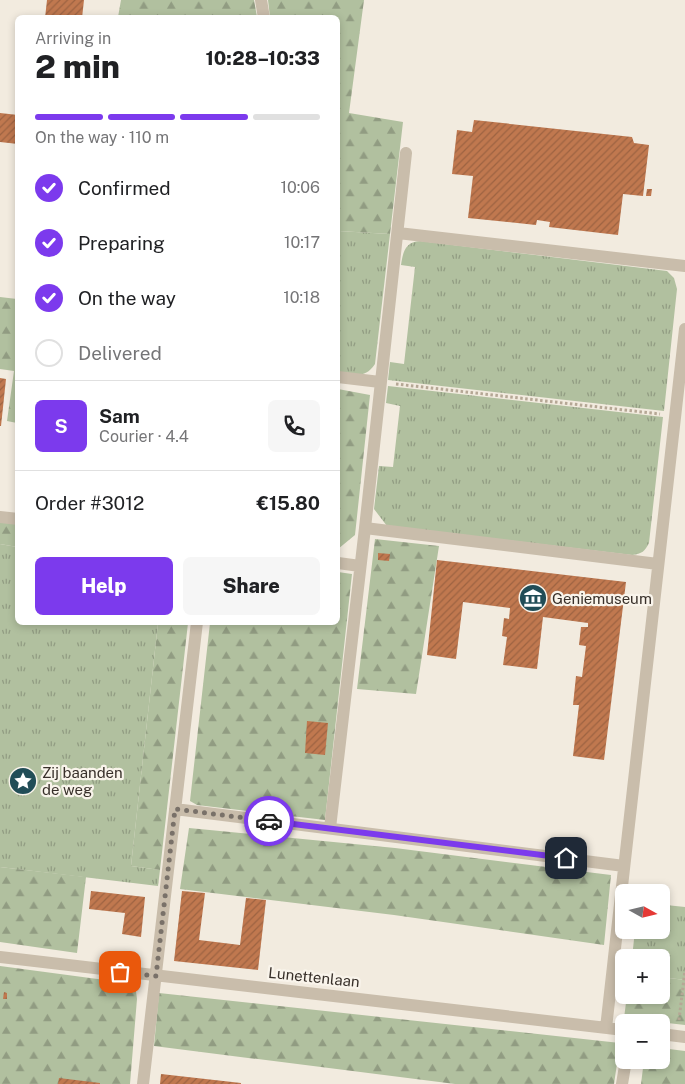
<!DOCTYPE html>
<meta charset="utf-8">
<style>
body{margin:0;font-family:"Public Sans",sans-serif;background:#f6f6f6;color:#202124;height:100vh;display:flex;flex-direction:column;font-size:19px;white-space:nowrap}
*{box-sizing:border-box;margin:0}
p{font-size:16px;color:#757577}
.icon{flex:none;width:28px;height:28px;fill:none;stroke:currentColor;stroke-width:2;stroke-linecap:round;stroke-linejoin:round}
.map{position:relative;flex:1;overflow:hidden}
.panel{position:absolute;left:15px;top:15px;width:325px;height:610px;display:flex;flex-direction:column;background:#fff;border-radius:8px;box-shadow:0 2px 8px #0003}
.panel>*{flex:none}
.needle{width:32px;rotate:98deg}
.tools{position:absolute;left:615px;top:884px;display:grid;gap:10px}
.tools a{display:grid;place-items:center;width:55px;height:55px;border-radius:8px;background:#fff;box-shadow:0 2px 8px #0003;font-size:25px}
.pin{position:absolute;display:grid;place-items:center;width:42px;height:42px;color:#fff;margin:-21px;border-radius:10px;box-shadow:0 2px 8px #0006}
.courier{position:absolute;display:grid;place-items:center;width:50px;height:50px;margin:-25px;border:4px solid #7c3aed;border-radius:50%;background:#fff;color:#222;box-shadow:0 1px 6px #0007}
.head em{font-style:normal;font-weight:800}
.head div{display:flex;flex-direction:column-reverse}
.head{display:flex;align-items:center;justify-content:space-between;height:85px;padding:0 20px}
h1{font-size:32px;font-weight:800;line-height:38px}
.bar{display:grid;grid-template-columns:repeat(4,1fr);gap:8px 5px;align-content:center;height:60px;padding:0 20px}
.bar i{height:6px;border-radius:4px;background:#e0e0e0}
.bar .on{background:#7c3aed}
.bar p{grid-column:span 4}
.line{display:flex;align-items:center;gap:12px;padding:0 20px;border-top:1px solid #e0e0e0}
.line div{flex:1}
.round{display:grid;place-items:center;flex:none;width:52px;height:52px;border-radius:8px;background:#f6f6f6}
ol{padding:0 20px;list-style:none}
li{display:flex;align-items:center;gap:15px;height:55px}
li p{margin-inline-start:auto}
li .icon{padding:5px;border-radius:50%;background:#7c3aed;color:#fff;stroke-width:4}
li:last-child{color:#757577}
li i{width:28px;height:28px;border:2px solid #e0e0e0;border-radius:50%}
.action{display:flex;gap:10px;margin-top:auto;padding:10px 20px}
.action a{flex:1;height:58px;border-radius:8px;background:#7c3aed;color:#fff;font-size:20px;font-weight:800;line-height:58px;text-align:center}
.action a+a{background:#f6f6f6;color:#202124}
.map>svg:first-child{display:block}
</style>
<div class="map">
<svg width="685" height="1084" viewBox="0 0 685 1084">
<defs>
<pattern id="grass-tufts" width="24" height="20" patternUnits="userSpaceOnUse" patternTransform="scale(1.25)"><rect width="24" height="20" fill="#b1c09f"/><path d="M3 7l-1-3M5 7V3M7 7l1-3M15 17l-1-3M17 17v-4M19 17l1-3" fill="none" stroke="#919c82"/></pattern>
<pattern id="forest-firs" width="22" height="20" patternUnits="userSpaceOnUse" patternTransform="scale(1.25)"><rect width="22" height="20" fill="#b1c09f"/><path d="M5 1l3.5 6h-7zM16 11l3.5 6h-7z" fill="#919c82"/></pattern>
<pattern id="building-hatch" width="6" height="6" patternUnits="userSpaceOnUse" patternTransform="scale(1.25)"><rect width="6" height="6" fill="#c0784f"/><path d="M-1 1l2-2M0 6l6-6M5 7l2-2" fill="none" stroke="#9d6342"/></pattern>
</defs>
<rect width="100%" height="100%" fill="#f2ebdf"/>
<path fill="url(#grass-tufts)" d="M338,231L390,234L375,364C364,380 354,374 338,372Z
M420,241L667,271L674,278L677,289L664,411L388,380L390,362L404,364L415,267L401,265C403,252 405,242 420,241Z
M388,386L663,417L649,543C645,551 642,554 632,555L387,526L374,509L379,466L393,467L400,406L386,403Z
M0,544L17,547L18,622L158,623L131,866L160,870L158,886L0,867Z
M666,905L685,907V980L661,977V958H632L635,930H661V912H665Z"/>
<path fill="url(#forest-firs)" d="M121,0H254L257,17H118Z
M268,0H364L349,113L403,122L390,234L338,231V18L270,17Z
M0,297L17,299V423L7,421L14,371L0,369Z
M338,389L370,395L355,535L338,549Z
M0,521L17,523V547L0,544Z
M375,539L439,546L416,694L357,689Z
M338,572L352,574L325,820L197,805L190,801L210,623L338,622Z
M158,623H188L160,870L131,866Z
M189,828L395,848L611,875L604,945L394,915L180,889Z
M0,867L86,877L77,953L0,942Z
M0,966L135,984L137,999L130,1084H0Z
M661,977L685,980V1025L624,1018L627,995H661Z
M159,993L620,1043L614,1084H455L154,1046Z
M661,1048L685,1051V1084H641L644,1060H661Z"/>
<path fill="url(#building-hatch)" d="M47,0H84L82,18H45Z
M0,113L18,115V144L0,142Z
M474,120L632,137L634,143L649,145L643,196L623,194L618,235L549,227L550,222L537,220L536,225L468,218L473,176L452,174L457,130L472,132Z
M647,189H652L651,196H646Z
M0,378L6,379L1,426H0Z
M378,553L390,554L389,561L378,560Z
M437,560L626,582L604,760L573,756L579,705H573L576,676L582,677L586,646L579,645L581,627H588V623L543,617L537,669L503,665L507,637L502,636L504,618L509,619L510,608L463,602L456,659L427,655Z
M307,721L328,723L325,755L305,753Z
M91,891L145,897L141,937L122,934L125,913L89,909Z
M182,891L205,893L199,940L240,945L246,898L266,900L258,970L174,961Z
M4,992L7,993V999H3Z
M161,1074L241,1083V1084H160Z
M59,1078L100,1083V1084H58Z"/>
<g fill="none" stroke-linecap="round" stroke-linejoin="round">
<path stroke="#b5a795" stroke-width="3" stroke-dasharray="2.5 2.5" stroke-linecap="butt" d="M396,384L660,414
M679,1020L685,970"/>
<path stroke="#c9bdab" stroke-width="12" d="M261,0L264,18
M398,233L685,266
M338,377L380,382
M0,517L18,519
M365,528L406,153
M338,563L360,566
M175,809L624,866
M330,828L365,528L658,564
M0,957L624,1030
M606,1028L685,329
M661,1034L685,1037
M143,1084L197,622
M622,1084L626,1060"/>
</g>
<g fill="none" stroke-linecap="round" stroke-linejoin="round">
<path stroke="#797169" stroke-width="5" stroke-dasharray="0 9" d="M120,972L156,976L175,809L269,821"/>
<path stroke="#7c3aed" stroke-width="6" d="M269,821L566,858"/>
</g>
<defs>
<symbol id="museum-disc" viewBox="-11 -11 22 22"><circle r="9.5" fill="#214d57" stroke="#f9f4eb"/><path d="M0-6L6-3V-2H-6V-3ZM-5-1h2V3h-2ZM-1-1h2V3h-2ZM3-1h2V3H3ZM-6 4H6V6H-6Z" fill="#fff"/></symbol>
<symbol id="sight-disc" viewBox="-11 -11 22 22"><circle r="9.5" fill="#214d57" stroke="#f9f4eb"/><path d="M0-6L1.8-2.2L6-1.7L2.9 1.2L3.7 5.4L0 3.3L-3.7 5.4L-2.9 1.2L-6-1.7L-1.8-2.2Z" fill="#fff"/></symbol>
</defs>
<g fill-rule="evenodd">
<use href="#museum-disc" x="517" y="582" width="32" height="32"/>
<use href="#sight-disc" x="7" y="765" width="32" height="32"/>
</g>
<g text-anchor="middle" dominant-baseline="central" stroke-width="4.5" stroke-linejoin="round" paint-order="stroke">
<g font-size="15" fill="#38302a" stroke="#f9f4eb" text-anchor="start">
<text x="552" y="598">Geniemuseum</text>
<text x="42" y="772">Zij baanden<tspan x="42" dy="17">de weg</tspan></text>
</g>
<g font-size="15" fill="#38302a" stroke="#f9f4eb">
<text transform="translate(314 977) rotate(6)">Lunettenlaan</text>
</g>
</g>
</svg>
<div class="tools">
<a><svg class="needle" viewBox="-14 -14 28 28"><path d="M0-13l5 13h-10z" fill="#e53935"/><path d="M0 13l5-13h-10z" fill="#757577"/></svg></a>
<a>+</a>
<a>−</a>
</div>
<div class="pin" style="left:120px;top:972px;background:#ea580c"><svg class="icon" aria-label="bag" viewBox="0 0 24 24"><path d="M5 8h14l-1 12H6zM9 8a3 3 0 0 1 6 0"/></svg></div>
<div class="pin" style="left:566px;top:858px;background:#1f2937"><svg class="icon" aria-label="home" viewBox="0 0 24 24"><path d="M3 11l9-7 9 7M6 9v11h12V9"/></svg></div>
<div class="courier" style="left:269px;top:821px"><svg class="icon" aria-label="car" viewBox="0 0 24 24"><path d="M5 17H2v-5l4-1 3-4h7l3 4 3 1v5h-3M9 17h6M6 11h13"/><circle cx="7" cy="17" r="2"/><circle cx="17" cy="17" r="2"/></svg></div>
<section class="panel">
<div class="head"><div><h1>2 min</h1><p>Arriving in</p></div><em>10:28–10:33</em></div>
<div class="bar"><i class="on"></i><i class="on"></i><i class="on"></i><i></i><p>On the way · 110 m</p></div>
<ol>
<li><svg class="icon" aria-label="check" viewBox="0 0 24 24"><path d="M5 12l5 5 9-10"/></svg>Confirmed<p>10:06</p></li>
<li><svg class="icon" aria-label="check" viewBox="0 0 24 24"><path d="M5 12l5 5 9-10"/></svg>Preparing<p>10:17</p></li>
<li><svg class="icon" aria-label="check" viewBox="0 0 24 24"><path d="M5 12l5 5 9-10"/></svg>On the way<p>10:18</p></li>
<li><i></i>Delivered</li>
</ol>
<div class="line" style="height:90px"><b class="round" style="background:#7c3aed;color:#fff">S</b><div><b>Sam</b><p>Courier · 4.4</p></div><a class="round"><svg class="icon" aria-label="phone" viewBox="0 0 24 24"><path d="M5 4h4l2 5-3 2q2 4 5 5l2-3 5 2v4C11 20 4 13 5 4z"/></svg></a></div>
<div class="line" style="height:65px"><div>Order #3012</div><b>€15.80</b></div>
<div class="action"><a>Help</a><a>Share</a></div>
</section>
</div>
